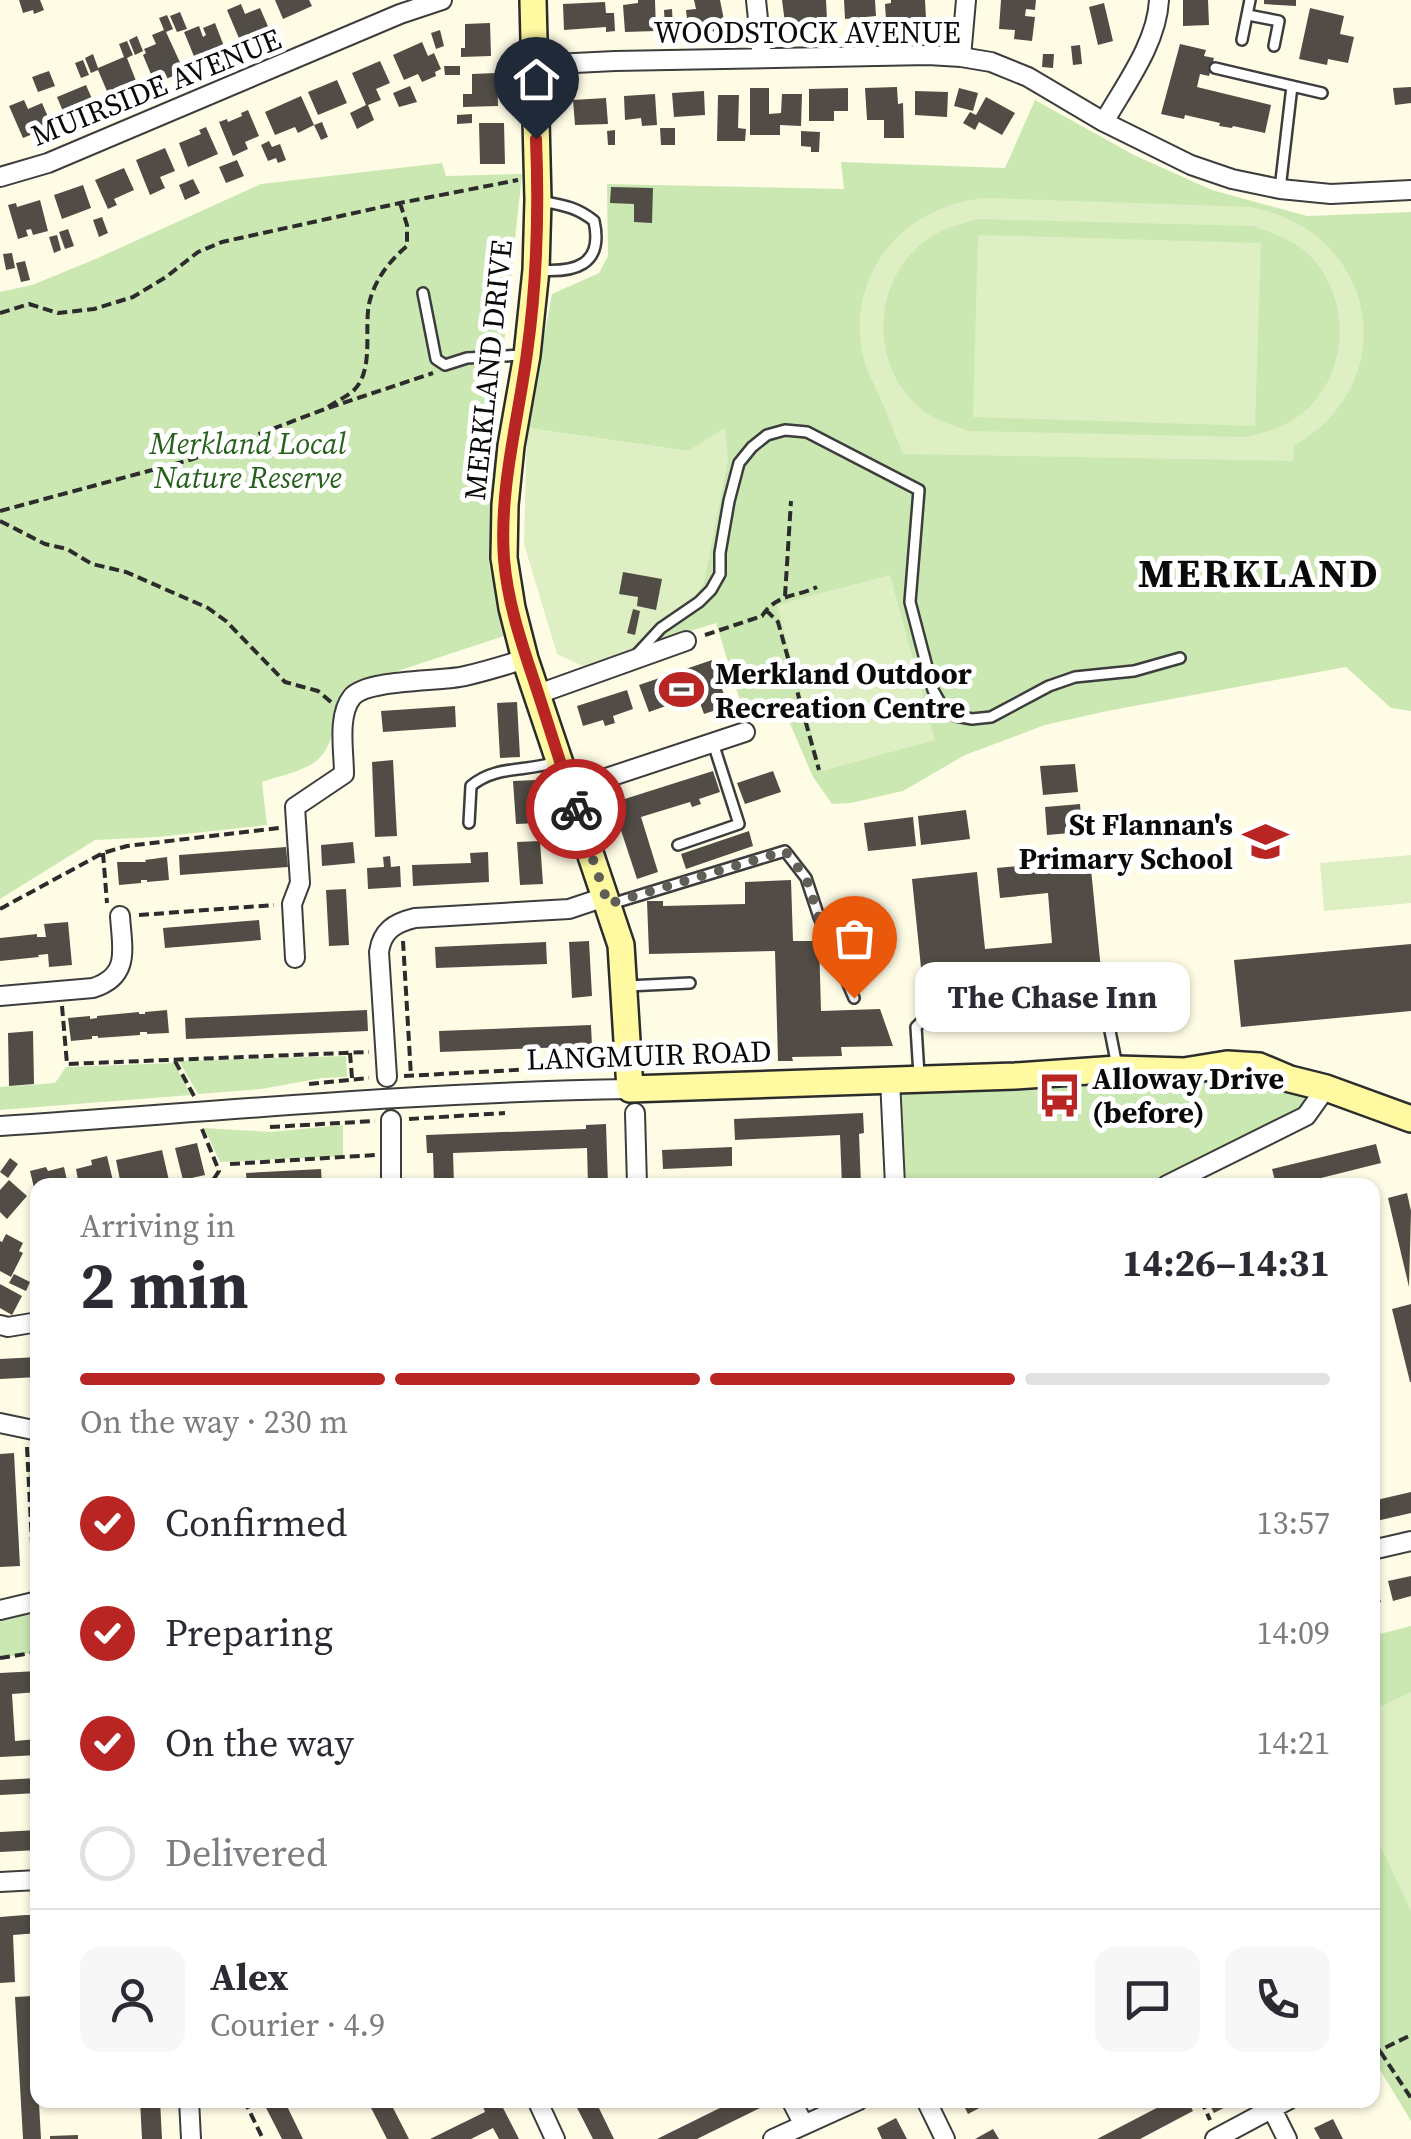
<!DOCTYPE html>
<meta charset="utf-8">
<style>
body{margin:0;font-family:"Source Serif 4",serif;background:#f7f7f7;color:#2b2b33;height:100vh;display:flex;flex-direction:column;font-size:38px;white-space:nowrap}
*{box-sizing:border-box;margin:0}
p{font-size:32px;color:#7c7c81}
.icon{flex:none;width:55px;height:55px;fill:none;stroke:currentColor;stroke-width:2;stroke-linecap:round;stroke-linejoin:round}
.map{position:relative;flex:1;overflow:hidden}
.sheet{position:absolute;left:30px;top:1178px;width:1350px;height:930px;display:flex;flex-direction:column;background:#fff;border-radius:20px;box-shadow:0 2px 8px #0004}
.sheet>*{flex:none}
.pin{position:absolute;display:grid;place-items:center;width:85px;height:85px;color:#fff;margin:-102px -42px;border-radius:50% 50% 50% 0;rotate:-45deg;box-shadow:0 0 10px #0007}
.pin .icon{rotate:45deg}
.courier{position:absolute;display:grid;place-items:center;width:100px;height:100px;margin:-50px;border:8px solid #b82523;border-radius:50%;background:#fff;color:#222;box-shadow:0 2px 12px #0007}
.bubble{position:absolute;height:70px;border-radius:20px;background:#fff;box-shadow:0 2px 8px #0004;font-size:32px;font-weight:700;line-height:70px;text-align:center}
.summary em{font-style:normal;font-weight:700}
.summary div{display:flex;flex-direction:column-reverse}
.summary{display:flex;align-items:center;justify-content:space-between;height:170px;padding:0 50px}
h1{font-size:65px;font-weight:700;line-height:75px}
.bar{display:grid;grid-template-columns:repeat(4,1fr);gap:15px 10px;align-content:center;height:120px;padding:0 50px}
.bar i{height:12px;border-radius:8px;background:#e1e1e2}
.bar .current{background:#b82523}
.bar p{grid-column:span 4}
.line{display:flex;align-items:center;gap:25px;padding:0 50px;border-top:2px solid #e1e1e2}
.line div{flex:1}
.round{display:grid;place-items:center;flex:none;width:105px;height:105px;border-radius:20px;background:#f7f7f7}
ol{padding:0 50px;list-style:none}
li{display:flex;align-items:center;gap:30px;height:110px}
li p{margin-inline-start:auto}
li .icon{padding:10px;border-radius:50%;background:#b82523;color:#fff;stroke-width:4}
li:last-child{color:#7c7c81}
li i{width:55px;height:55px;border:5px solid #e1e1e2;border-radius:50%}
.map>svg:first-child{display:block}
</style>
<div class="map">
<svg width="1411" height="2139" viewBox="0 0 1411 2139">
<rect width="100%" height="100%" fill="#fffce6"/>
<path fill="#cbe8b2" d="M1035,100L1134,155L1212,190L1307,216L1411,212V711L1391,708L1346,667L1107,711L1045,725L965,755L903,791L851,803L832,804L813,777L785,712L783,702L745,717L716,623L629,650L654,628L725,429L688,451L527,428L552,294L599,273L608,256L607,184L844,189L841,162L1005,168Z
M442,163L446,176L522,174L499,390L489,564L507,635L343,689C337,711 335,748 315,762C300,772 279,776 262,782L267,825L158,837L95,840L0,899V292L32,285L91,261L261,184Z
M346,1056L347,1077L322,1078L261,1089L198,1094L179,1061Z
M174,1063L191,1095L0,1110V1087L55,1083L66,1067Z
M1117,1069L1290,1079L1317,1103L1167,1185H895L890,1094L920,1078Z
M343,1125V1156L220,1162L204,1128L271,1132Z
M37,1468V1652L0,1658V1610L35,1602L28,1469Z
M1411,1626V2121L1373,2058L1372,1636Z"/>
<path fill="#ddefc3" fill-rule="evenodd" d="M987,198L1251,207C1377,231 1406,381 1294,446L1293,461L903,454C895,434 888,415 879,396C873,381 865,368 862,352C847,270 907,204 987,198ZM978,219L1253,226C1275,234 1298,241 1314,260C1359,313 1344,403 1275,429C1266,433 1255,434 1245,437L969,431C951,425 934,420 920,408C868,364 872,278 928,239C943,228 960,224 978,219Z
M978,235L1261,243L1255,426L973,417Z
M527,428L688,451L725,428L728,460L704,583L694,599L654,628L629,650L587,668L557,654L524,544Z
M890,575L935,740L822,771L777,605Z
M1411,855V903L1324,911L1320,863Z
M1411,1692V1911L1373,1830V1710Z"/>
<path fill="#524c46" d="M19,0H40L44,10L34,14L33,10L23,13Z
M275,0H309L312,6L283,19Z
M638,0H655L656,31L625,32L623,5L638,3Z
M694,0H720L726,30L698,33L696,18L687,19L686,10L696,9Z
M782,0H826L827,20L785,23Z
M844,0H875L876,16L845,19Z
M891,0H925L926,18L886,20L885,4L891,3Z
M1001,0H1036L1035,10L1026,9L1025,16L1035,17L1032,41L1014,39L1015,30L999,29Z
M1183,0H1208L1209,25L1183,26Z
M1264,0H1296V6L1264,4Z
M605,2L606,13H614L615,31L606,32V27L564,30L563,4Z
M1104,3L1113,41L1098,45L1089,7Z
M241,4L245,14L260,8L270,31L241,43L227,10Z
M1310,8L1344,16L1340,34L1354,37L1348,63L1328,59L1327,65L1299,59Z
M672,9L673,28L665,29L664,10Z
M180,12L187,29L177,32L170,16Z
M167,15L173,29L166,32L184,71L155,84L143,55L146,53L144,49L156,44L152,35L164,30L159,18Z
M215,23L227,54L198,66L184,32L199,26L203,37L206,35L203,28Z
M490,23L491,56L461,57V48H465V24Z
M440,30L444,46L436,49L431,33Z
M137,36L143,51L135,55L129,40Z
M127,41L133,55L127,58L140,91L112,103L98,70L91,73L85,58L93,54L98,68L124,57L119,44Z
M422,42L428,56L434,53L441,69L435,72L436,76L422,82L418,74L404,80L393,55Z
M1180,44L1206,50L1204,56L1214,58L1209,76L1200,74L1197,87L1271,105L1265,133L1233,126L1232,128L1219,126L1220,123L1185,115L1184,119L1161,114Z
M1080,45L1082,64L1073,65L1071,46Z
M1043,54H1054L1053,68L1042,67Z
M83,60L89,75L81,78L75,63Z
M380,61L390,83L376,89L381,100L368,105L374,120L357,129L350,113L366,105L352,73Z
M444,66H460V75H445Z
M49,71L55,86L38,92L32,77Z
M497,73L498,106L463,107V94H472V74Z
M337,80L347,103L318,115L308,92Z
M86,85L96,108L67,121L57,97Z
M410,86L417,102L399,107L393,93Z
M897,87L898,104L903,103L904,138H884V120H867L865,88Z
M1411,87V103L1395,105L1393,88Z
M750,88H769V114L781,113L782,94H802L801,126L780,125V135H750Z
M848,88V111H834V121H809V89Z
M959,88L978,93L973,111L954,106Z
M704,91L705,115L674,117L672,93Z
M915,91L948,92L947,117L915,115Z
M655,94L657,125L642,126L641,118L625,120L624,96Z
M718,95H739L738,128L746,129L745,141H717Z
M301,96L314,125L298,133L295,127L275,135L265,112Z
M986,97L1015,113L1002,135L979,122L975,130L963,123L970,112L976,115Z
M606,98L608,124L575,125L573,100Z
M24,100L28,109L42,103L52,126L23,138L9,106Z
M248,110L259,136L245,142L248,149L233,156L219,122L227,119L228,122L242,116L241,113Z
M472,114V123L457,124V115Z
M322,122L328,137L321,140L314,125Z
M479,123H504L505,164H480Z
M206,127L218,154L188,167L179,143L201,134L199,130Z
M660,128H675V145H661Z
M615,130V145H608L607,131Z
M801,131L820,132L819,152H811V147L801,146Z
M269,141L272,147L280,144L286,160L278,163L276,158L268,161L261,145Z
M165,148L175,171L160,177L165,188L150,195L136,160Z
M237,160L244,176L226,183L219,167Z
M124,168L134,190L114,199L117,205L108,209L95,180Z
M193,179L200,193L185,200L179,185Z
M83,185L91,208L62,219L54,195Z
M611,187L653,188L652,223L634,222V204L610,203Z
M40,200L48,231L33,235L31,229L26,230L28,236L18,239L8,205L16,203L17,207Z
M102,217L108,233L99,237L93,220Z
M68,229L74,246L65,249L59,232Z
M57,235L61,250L54,253L49,237Z
M12,253L15,268L6,270L3,254Z
M25,261L30,280L21,282L16,263Z
M623,572L662,579L656,610L637,606L638,597L619,594Z
M633,609L640,611L635,635L627,633Z
M712,660L728,706L704,714L697,695L649,712L639,685Z
M627,690L633,709L613,716L615,723L605,726L603,720L583,726L577,706Z
M517,702L520,757L500,758L497,703Z
M455,706L456,727L383,732L381,711Z
M393,760L397,836L375,837L372,762Z
M1075,764L1078,792L1043,795L1040,766Z
M713,771L720,792L699,799L701,804L692,807L690,802L641,817L658,872L637,879L612,803Z
M773,771L781,792L745,804L737,783Z
M536,780L539,823L516,824L513,781Z
M1080,804L1082,832L1047,835L1045,807Z
M966,810L970,839L921,845L918,816Z
M913,817L916,846L868,851L864,823Z
M749,831L753,846L686,869L681,854Z
M540,841L543,884L520,885L517,842Z
M353,842L355,863L322,866L321,845Z
M286,847L288,867L180,875L179,855Z
M488,852L489,882L413,886L412,865L471,863L470,853Z
M390,856L391,867L400,866L401,887L368,889L367,868L384,867L383,857Z
M167,857L169,880L147,882V880H141V883L119,885L117,862H146L145,860Z
M1090,859L1102,980L924,997L912,879L977,872L985,949L1052,943L1048,893L1000,898L997,868Z
M791,880L793,941H819L821,1011L880,1009L893,1046L841,1047L842,1056L792,1057L793,1061H778L775,951L649,954L647,901H663V906L745,904V882Z
M346,889L349,945L329,946L326,890Z
M259,920L261,940L165,948L163,928Z
M68,922L72,965L49,967L48,954L38,955L39,957L0,961V938L37,934V937H46L44,924Z
M589,941L592,996L572,998L569,942Z
M546,942L547,964L436,968L435,947Z
M1411,944V1011L1241,1027L1234,960Z
M167,1010L169,1033L147,1034V1032H140V1035L98,1038V1036H92V1039L71,1041L68,1018L90,1016V1019L97,1018V1016L139,1012V1014H145V1012Z
M367,1010L368,1031L186,1039L185,1018Z
M591,1025L592,1046L440,1052L439,1031Z
M33,1031L34,1084L9,1086L8,1033Z
M863,1113L864,1133L859,1134L861,1185H842L840,1135L735,1140L734,1119Z
M606,1124L608,1185H588L587,1148L453,1153L454,1185H434L433,1153H427L426,1135L586,1129V1125Z
M197,1143L205,1175L183,1180L175,1148Z
M1376,1144L1381,1163L1293,1185H1276L1272,1169Z
M732,1147V1166L663,1169L662,1150Z
M162,1150L170,1185H144L143,1181L121,1185L116,1160Z
M107,1156L114,1185H79L76,1169L92,1165L91,1160Z
M10,1158L18,1164L8,1178L0,1172Z
M46,1167L48,1171L64,1167L68,1185H38L36,1196L30,1171Z
M321,1169L322,1185H247L246,1173Z
M9,1180L27,1196L7,1219L0,1212V1190Z
M1407,1193L1411,1211L1409,1287L1388,1198Z
M6,1234L23,1243L19,1251L23,1253L11,1277L0,1271V1241L2,1242Z
M14,1274L30,1282L26,1291L9,1283Z
M0,1284L22,1296L12,1315L0,1308Z
M1411,1304V1382H1410L1392,1309Z
M38,1357V1377L0,1379V1359Z
M14,1453L20,1566L0,1567V1454Z
M1411,1492V1513L1372,1522V1501Z
M1372,1575L1381,1602L1372,1604Z
M1411,1576V1596L1393,1601L1388,1581Z
M38,1671V1692L12,1694L15,1741L38,1739V1755L0,1757V1673Z
M38,1778V1793L0,1795V1780Z
M38,1830V1850L0,1852V1832Z
M25,1915H38V1933L13,1935L15,1982L0,1983V1917Z
M33,1996L41,2139H23L15,1997Z
M140,2100H160L162,2139H142Z
M262,2100H284L303,2139H282Z
M367,2100H389L409,2139H387Z
M499,2100L519,2139H499L493,2128L471,2139H430L485,2112L483,2107Z
M573,2100H595L614,2139H593Z
M728,2100H756L760,2108L697,2139H657L730,2103Z
M961,2100H982L985,2105L968,2114Z
M1172,2100H1187L1193,2111L1140,2139H1097Z
M1207,2100H1239L1214,2113Z
M896,2118L907,2139H882L877,2128Z
M1333,2119L1343,2139H1320L1314,2128Z
M993,2129L999,2139H975Z
M78,2135V2139H50V2136Z"/>
<g fill="none" stroke-linecap="round" stroke-linejoin="round">
<defs>
<path id="lane" d="M1248,15L1279,21L1274,46
M1242,40L1250,0
M1215,68L1322,93
M1280,189L1292,86
M537,270C574,273 604,266 594,221C577,207 562,205 541,201
M423,293L436,359L445,365L467,358L524,355
M637,654L661,628L699,602L711,590L720,574V553L729,501L739,463L752,447L767,435L785,430L807,432L919,490L910,602L933,690L942,706L956,716L972,719L991,717L1049,686L1075,677L1134,671L1180,658
M469,823L471,786C495,765 527,772 556,762
M678,845L739,824L713,743
M611,904L785,851L806,878L819,917L854,998
M627,986L690,983
M919,1075L916,1027L924,1019L1093,1005L1106,1011L1117,1066"/>
<path id="street" d="M756,0L762,58
M961,57L966,0
M534,65L615,61L928,55L961,57L991,62L1028,77L1104,122L1191,165L1232,179L1280,189L1331,194L1411,190
M1104,122C1125,85 1157,43 1159,0
M0,177L48,163L400,14L442,0
M538,694L686,641
M570,790L745,732
M295,958L292,904L300,883L295,807L344,774C344,751 337,716 352,697C367,679 440,682 465,676C486,671 506,665 525,659
M0,996L93,988C131,976 122,948 120,916
M387,1077L379,952C382,931 394,923 415,918L569,909L605,897
M890,1079L895,1185
M635,1113L637,1185
M391,1120V1185
M0,1126C210,1112 419,1092 630,1089
M1167,1185L1306,1116L1326,1088
M0,1325L8,1327L38,1322
M0,1423L38,1431
M1372,1550L1411,1541
M0,1610L38,1601
M0,1882L38,1880
M189,2100L191,2139
M537,2100L555,2139
M791,2100L804,2125
M926,2100L945,2139
M1272,2109L1287,2139
M773,2139L859,2100
M1215,2139L1288,2100"/>
<path id="secondary" d="M533,0L538,200L536,270L527,355L511,446L505,505L504,558L512,608L525,659L621,945L630,1089L1015,1076L1117,1069L1184,1071L1227,1064L1259,1066L1290,1079L1326,1088L1411,1119"/>
</defs>
<use href="#lane" stroke="#3d3d3d" stroke-width="14"/>
<use href="#street" stroke="#3d3d3d" stroke-width="22"/>
<use href="#secondary" stroke="#2c2c2c" stroke-width="30"/>
<path stroke="#2c2c2c" stroke-width="4" stroke-dasharray="10 5" stroke-linecap="butt" d="M0,313L29,304L58,313L94,309L133,297L166,277L198,252L222,242L400,203L518,180
M328,407C337,401 348,396 355,389C374,368 364,330 369,304C374,281 389,261 407,246V225L400,203
M0,511L193,459L325,409L433,373
M0,521L45,544L67,549L92,564L126,572L208,608L226,621L285,682L318,691L331,702
M785,596L791,501
M766,610L778,622L819,770
M705,635L762,616C776,594 796,597 817,587
M103,853L107,903
M0,909L103,853L127,846L279,828
M139,915L274,905
M403,941L411,1076
M62,1006L67,1064L369,1052
M350,1053L352,1078
M175,1061L194,1096
M404,1076L609,1065
M309,1084L369,1078
M409,1119L505,1113
M270,1127L375,1121
M202,1129L219,1171L210,1185
M230,1164L375,1155
M27,1447L34,1582
M0,1658L38,1652
M1372,2039L1411,2098
M1372,2054L1411,2035
M244,2100L263,2139
M1201,2100L1210,2120"/>
<use href="#lane" stroke="#fff" stroke-width="9"/>
<use href="#street" stroke="#fff" stroke-width="18"/>
<use href="#secondary" stroke="#fffaa1" stroke-width="25"/>
</g>
<g fill="none" stroke-linecap="round" stroke-linejoin="round">
<path stroke="#605f57" stroke-width="10" stroke-dasharray="0 18" d="M576,809L608,904L785,851L806,878L819,918L854,998"/>
<path stroke="#b82523" stroke-width="12" d="M536,139C539,211 537,282 527,353C518,421 499,489 504,559C508,608 525,653 540,699C552,736 563,772 576,809"/>
</g>
<defs>
<symbol id="stadium-bare" viewBox="-9 -9 18 18"><path d="M0-5a6.5 5 0 1 0 0 10a6.5 5 0 1 0 0-10ZM-3.5-1.8h7v3.6h-7Z" fill="#b82523" stroke="#fff" stroke-width="2.5" paint-order="stroke"/></symbol>
<symbol id="school-bare" viewBox="-9 -9 18 18"><path d="M0-5L7-2L0 1L-7-2ZM-4 1L0 2.5L4 1V4Q0 6-4 4Z" fill="#b82523" stroke="#fff" stroke-width="2.5" paint-order="stroke"/></symbol>
<symbol id="bus-bare" viewBox="-9 -9 18 18"><path d="M-5-6H5V4H4V6H2V4H-2V6H-4V4H-5ZM-3.5-4V0h7V-4ZM-3.5 1.2v1.5H-2V1.2ZM2 1.2v1.5H3.5V1.2Z" fill="#b82523" stroke="#fff" stroke-width="2.5" paint-order="stroke"/></symbol>
</defs>
<g fill-rule="evenodd">
<use href="#stadium-bare" x="650" y="658" width="63" height="63"/>
<use href="#school-bare" x="1234" y="810" width="63" height="63"/>
<use href="#bus-bare" x="1028" y="1064" width="63" height="63"/>
</g>
<g text-anchor="middle" dominant-baseline="central" stroke-width="10" stroke-linejoin="round" paint-order="stroke">
<g font-size="30" fill="#0a0a0a" stroke="#fff">
<text x="807" y="32">WOODSTOCK AVENUE</text>
<text transform="translate(156 87) rotate(-22)">MUIRSIDE AVENUE</text>
<text transform="translate(488 370) rotate(-84)">MERKLAND DRIVE</text>
<text transform="translate(649 1055) rotate(-2)">LANGMUIR ROAD</text>
</g>
<g font-size="30" font-style="italic" fill="#26601c" stroke="#fff">
<text x="248" y="443">Merkland Local<tspan x="248" dy="34">Nature Reserve</tspan></text>
</g>
<g font-size="30" font-weight="bold" fill="#0a0a0a" stroke="#fff" text-anchor="start">
<text x="715" y="673">Merkland Outdoor<tspan x="715" dy="34">Recreation Centre</tspan></text>
<text x="1233" y="824" text-anchor="end">St Flannan's<tspan x="1233" dy="34">Primary School</tspan></text>
<text x="1092" y="1078">Alloway Drive<tspan x="1092" dy="34">(before)</tspan></text>
</g>
<g font-size="40" font-weight="bold" letter-spacing="2.5" fill="#0a0a0a" stroke="#fff">
<text x="1259" y="573">MERKLAND</text>
</g>
</g>
</svg>
<div class="pin" style="left:854px;top:998px;background:#ea580c"><svg class="icon" aria-label="bag" viewBox="0 0 24 24"><path d="M5 8h14l-1 12H6zM9 8a3 3 0 0 1 6 0"/></svg></div>
<div class="pin" style="left:536px;top:139px;background:#1f2937"><svg class="icon" aria-label="home" viewBox="0 0 24 24"><path d="M3 11l9-7 9 7M6 9v11h12V9"/></svg></div>
<div class="courier" style="left:576px;top:809px"><svg class="icon" aria-label="bike" viewBox="0 0 24 24"><circle cx="6" cy="16" r="4"/><circle cx="18" cy="16" r="4"/><path d="M6 16l4-8h5l3 8M10 8l3 8H6M13 5h3"/></svg></div>
<div class="bubble" style="left:915px;top:962px;width:275px">The Chase Inn</div>
<section class="sheet">
<div class="summary"><div><h1>2 min</h1><p>Arriving in</p></div><em>14:26–14:31</em></div>
<div class="bar"><i class="current"></i><i class="current"></i><i class="current"></i><i></i><p>On the way · 230 m</p></div>
<ol>
<li><svg class="icon" aria-label="check" viewBox="0 0 24 24"><path d="M5 12l5 5 9-10"/></svg>Confirmed<p>13:57</p></li>
<li><svg class="icon" aria-label="check" viewBox="0 0 24 24"><path d="M5 12l5 5 9-10"/></svg>Preparing<p>14:09</p></li>
<li><svg class="icon" aria-label="check" viewBox="0 0 24 24"><path d="M5 12l5 5 9-10"/></svg>On the way<p>14:21</p></li>
<li><i></i>Delivered</li>
</ol>
<div class="line" style="height:180px"><a class="round"><svg class="icon" aria-label="person" viewBox="0 0 24 24"><circle cx="12" cy="8" r="4"/><path d="M4 21q1-7 8-7t8 7"/></svg></a><div><b>Alex</b><p>Courier · 4.9</p></div><a class="round"><svg class="icon" aria-label="chat" viewBox="0 0 24 24"><path d="M4 5h16v11H9l-5 4z"/></svg></a><a class="round"><svg class="icon" aria-label="phone" viewBox="0 0 24 24"><path d="M5 4h4l2 5-3 2q2 4 5 5l2-3 5 2v4C11 20 4 13 5 4z"/></svg></a></div>
</section>
</div>
